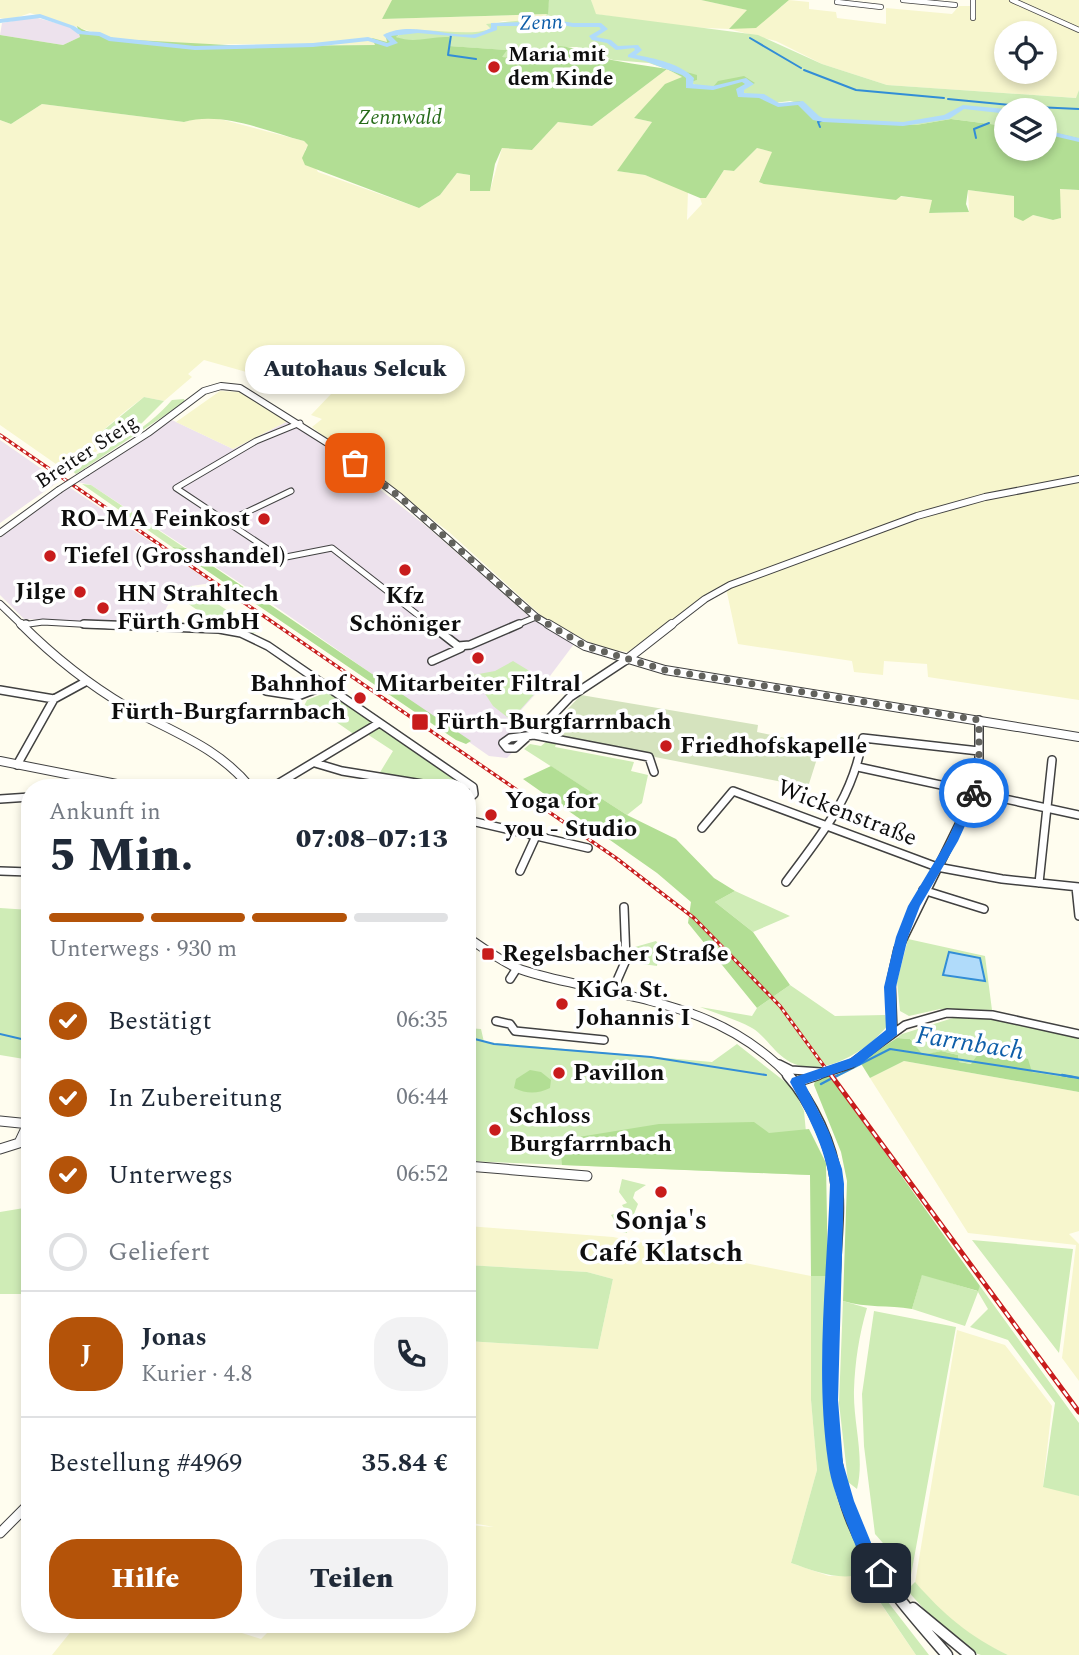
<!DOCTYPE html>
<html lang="de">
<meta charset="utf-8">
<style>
body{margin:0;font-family:Spectral,serif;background:#f2f2f3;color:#1f2937;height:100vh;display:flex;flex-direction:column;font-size:26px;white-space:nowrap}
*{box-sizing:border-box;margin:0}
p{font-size:23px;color:#747a83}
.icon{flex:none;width:38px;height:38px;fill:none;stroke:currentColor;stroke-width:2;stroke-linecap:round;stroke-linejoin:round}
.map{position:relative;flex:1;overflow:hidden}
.drawer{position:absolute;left:21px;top:779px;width:455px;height:854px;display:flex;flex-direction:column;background:#fff;border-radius:28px;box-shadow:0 4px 10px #0003}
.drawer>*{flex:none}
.buttons{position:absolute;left:994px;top:21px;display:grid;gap:14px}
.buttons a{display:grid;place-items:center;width:63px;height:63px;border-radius:50%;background:#fff;box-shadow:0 4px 10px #0003;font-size:35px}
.pin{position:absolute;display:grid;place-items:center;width:60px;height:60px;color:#fff;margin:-30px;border-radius:14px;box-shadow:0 4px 10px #0006}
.courier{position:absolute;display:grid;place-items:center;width:70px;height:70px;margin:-35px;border:5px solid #1a73e8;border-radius:50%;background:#fff;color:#222;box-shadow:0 2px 9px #0007}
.bubble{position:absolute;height:49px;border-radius:24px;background:#fff;box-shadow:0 4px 10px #0003;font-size:23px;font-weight:800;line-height:49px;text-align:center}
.headline em{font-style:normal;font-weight:800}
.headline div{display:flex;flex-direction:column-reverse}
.headline{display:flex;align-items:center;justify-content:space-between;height:119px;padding:0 28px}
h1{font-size:46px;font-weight:800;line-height:52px}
.bar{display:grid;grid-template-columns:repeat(4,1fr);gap:10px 7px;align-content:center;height:84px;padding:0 28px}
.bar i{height:9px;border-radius:5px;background:#e0e1e3}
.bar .current{background:#b45309}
.bar p{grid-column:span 4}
.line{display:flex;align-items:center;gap:18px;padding:0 28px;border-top:2px solid #e0e1e3}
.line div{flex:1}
.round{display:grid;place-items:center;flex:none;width:74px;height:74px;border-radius:28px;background:#f2f2f3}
ol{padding:0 28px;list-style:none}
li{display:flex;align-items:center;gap:21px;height:77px}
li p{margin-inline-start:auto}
li .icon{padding:7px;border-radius:50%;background:#b45309;color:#fff;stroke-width:4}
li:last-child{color:#747a83}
li i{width:38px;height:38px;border:4px solid #e0e1e3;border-radius:50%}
.primary-button{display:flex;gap:14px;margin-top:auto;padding:14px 28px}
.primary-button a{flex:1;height:80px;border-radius:28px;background:#b45309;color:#fff;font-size:28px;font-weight:800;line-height:80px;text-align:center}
.primary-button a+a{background:#f2f2f3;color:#1f2937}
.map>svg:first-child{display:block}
</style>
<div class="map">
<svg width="1079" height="1655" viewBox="0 0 1079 1655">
<rect width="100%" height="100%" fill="#fffdef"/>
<path fill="#ede2ed" d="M34,17L75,28L81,33L80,37L63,45L0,35L2,23Z
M172,420L233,449L288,421L324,445L426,526L532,619L574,644L541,688L512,720L530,734L507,758L489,756L272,604L91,485L77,482Z
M0,440L59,481L0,523Z
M69,487L212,583L191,586L187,603L170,601L157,626L24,619L0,595V538Z"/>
<path fill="#f7f6cd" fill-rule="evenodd" d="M0,0H439H393L382,19L548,14L546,18H531L526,23L503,21L487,25L492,29L475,34L413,30L392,33L385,35L387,42L373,39L376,45L193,44L116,39L30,13L10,20L0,18Z
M591,0H701L748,10L730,28L781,7L789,0L809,2V9L836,12L837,18L886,24V8L952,14L959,6H972L973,0H1079V90L1077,98L887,85L822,64L776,41L729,29L684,27L595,14ZM1006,33H1045V72H1006Z
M667,69L682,77L664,87L634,118L652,122L618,171L645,175L688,191L687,220L702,204L700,198H706L724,170L734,171L757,148L773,152L759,181L933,200L929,213L969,212L968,190L1015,196L1014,216L1033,215L1053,220L1061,218L1059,189L1079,190V700L928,677L927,664L884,661L883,675L854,672L852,661L738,644L726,588L710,593L628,652L601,648L545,619L449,532L312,427L322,419L311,415L332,393L285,377L278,381L204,360L188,374L192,377L164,401L144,397L123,413L94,438L108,444L66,471L0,425V120L11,124L42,104L184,122L204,116L224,120L304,141L309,145L305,150L318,172L419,208L440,195L457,173L470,175L490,191L502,148L532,150L558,122L592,126Z
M220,391L239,392L288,421L233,449L176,422Z
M904,1061L1079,1092V1231L1069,1234L1079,1244V1381L1062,1358L1076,1245L968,1233L870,1078Z
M467,1226L613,1237L811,1276V1400L817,1470L791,1563L829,1576L861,1575L916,1655H52L77,1624H214L261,1639L276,1624H467V1525L494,1527L467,1522V1341L598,1349L613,1279L587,1272L467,1265Z
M957,1330L1005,1345L1052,1406L1043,1486L1079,1496V1655H1008L975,1639L940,1610L915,1583Z"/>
<path fill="#cfecb6" d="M549,0H591L596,14L758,35L822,64L887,85L1076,98L1079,90V138L1045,130V110H1006V126L951,119L916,125L815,119L805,105L790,101L774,103L718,84C709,90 698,89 690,81L697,80L649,63L613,60L577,47H558V50L525,51L519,58L501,57L506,50L448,46L449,38L408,42L396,37C418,22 460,39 491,29L486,24L546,18Z
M144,397L164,401L142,423L108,444L94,438Z
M184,399L185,402L76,474L70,469C106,449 145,432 172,400Z
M82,484L91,485L185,548L172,547Z
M191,586L258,631L251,635L206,626L209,618L187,603Z
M513,661L546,681L511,720L493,706L473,675L495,671Z
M327,692L373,723L355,735L319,710L301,720L298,718L307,700Z
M379,727L462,784L463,787L379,774L393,751L367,734Z
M546,742L556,744L555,747L634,762L631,771L648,775L642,803L627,815L524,749L530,744L541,746Z
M735,891L790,916L753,932L715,902Z
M0,908L30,910V1060L0,1055Z
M908,939L985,956L992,1010L940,1009L909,1016L900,1011L897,982Z
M656,941L659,945L657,966L628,962L635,947Z
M790,985L835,1016L885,1015L888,1025C867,1052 817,1083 784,1058C772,1049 764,1035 752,1028C736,1019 717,1014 700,1007L752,1016L757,1008Z
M979,1017L1079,1037V1079L959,1062L958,1055L941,1051L923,1056L910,1039L897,1038L902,1034L953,1018Z
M467,1028L481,1029L484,1042L712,1062L737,1044L793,1088L804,1111L810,1175L467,1161Z
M622,1179L646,1185L635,1192L633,1198L638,1204L634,1214L628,1218L627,1233L622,1232L611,1215L625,1210L622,1205L627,1203L619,1192Z
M30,1207V1294H0V1212Z
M972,1240L1073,1249L1059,1353Z
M467,1265L587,1272L613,1279L598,1349L467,1341Z
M922,1274L977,1291L980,1286L1079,1423V1496L1043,1487L1055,1403L1008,1340L970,1327L988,1309L978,1292L965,1326L912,1309Z
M811,1276H828C825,1353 815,1433 840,1507C847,1529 862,1550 872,1570C845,1584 818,1572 791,1563L817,1470L811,1400Z
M843,1301L867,1308C859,1335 855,1362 854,1390C853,1423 865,1457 857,1489L848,1482L839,1403Z
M874,1311L956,1327L911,1575L875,1534L864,1446L862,1394Z
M915,1582C943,1614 970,1637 1008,1655C1000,1655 989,1655 981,1655C962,1651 920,1605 907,1590Z
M874,1584L929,1655H930H916L869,1586Z"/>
<path fill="#b2de94" d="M392,0H549L548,14L382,19Z
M701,0H789L756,28L729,29L747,10Z
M77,26C88,34 103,34 116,39L247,46L375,45L372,38L387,42L385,34L403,32L396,37C415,44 430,36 449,37V46L507,50L502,57L519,58L525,51L558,50V46C578,47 593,55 612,60C638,65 664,68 690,73L697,75V80L691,82L695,87H713L718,81L744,76L755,83L741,90V94L759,96L780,104L800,101L815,119L916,125L951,119L1006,126V149H1045V130L1079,138V190L1060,189L1061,218L1053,220L1033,215L1023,221L1014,217V196L968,190L966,204L969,212L929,213L932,200L901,196L896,200L764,184L759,182L772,152L757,148L734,171L724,170L706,198H700L645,175L617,171L652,122L634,118L665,84L682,77L667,69L592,126L558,122L532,150L502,148L495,164L490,191H470V175L457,173L440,195L419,208L305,165L302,158L308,145L304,141C266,131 222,111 184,122L42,104L11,124L0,120V35L63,45L80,37Z
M172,547L186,548L471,741L466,744L456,740Z
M551,766L627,815L676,839L714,878L735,891L715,902L753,932L790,985L757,1008L688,923L691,902L657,873L523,779Z
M897,1038L910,1039L923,1055L941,1051L958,1055L959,1062L971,1064L979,1053H1006L1028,1059L1032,1072L1079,1079V1092L904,1061L870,1078L860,1062Z
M530,1070L541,1072L551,1080L550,1088C537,1094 527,1094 514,1088L516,1079Z
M829,1074L980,1286L978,1291L922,1275L912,1309C888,1305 867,1308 843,1301L847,1181L841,1152L814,1085L815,1080Z
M754,1122L769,1133L809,1129L826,1163L828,1276H811L810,1175L562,1165L560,1140L659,1124Z"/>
<path fill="#d5e3be" d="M581,695L758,725L757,732L821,746L808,787L543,735Z"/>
<path fill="#b0dbfa" stroke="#328dd6" stroke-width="2" d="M949,952L980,958L985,981L943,975Z"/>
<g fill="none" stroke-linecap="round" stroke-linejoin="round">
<path stroke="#328dd6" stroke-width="2" d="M451,35L448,55L476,59
M750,38L801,68
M804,70L856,90L944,98
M948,99L1031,107
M1036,107L1079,109
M820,127L818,122L823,120
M976,138L974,129L989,123
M0,1034L30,1041
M467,1037L494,1044L651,1057L766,1075
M835,1077L890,1049L1073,1077"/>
<path stroke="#328dd6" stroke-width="2.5" d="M1062,1075L1079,1078
M821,1084L838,1075"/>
<path fill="#b0dbfa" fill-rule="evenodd" d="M40,14L74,26L82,31L100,32L111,37L195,46L313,43L368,37L387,43L390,42L383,35C409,20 449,38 476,34C481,33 486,30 491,28V23L523,22L539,17L573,23H601L608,29L596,37L611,40L618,46L638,45L642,50L636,55C654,58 681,64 694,78L693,84L713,86L746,78L754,84L744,90V93L764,94L779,103L803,101L819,116L823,118L903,122L944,115L963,105L1006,109V119H1003L1000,113L964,109L949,119L903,126L823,122L813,120L798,105L778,107L759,98L738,97L736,89L745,84L742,82L713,90L686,88V78L682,75L645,61L628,57V55L635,50L634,48L616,50L607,43L592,40L589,36L601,29L599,27H573L539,21L524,26H497V30L475,38L418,33L391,36L398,43L387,47L368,41L313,47L195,50L109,41L99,36L78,34L70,28L40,18L0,23V19Z
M1045,130L1079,138V142L1045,134Z"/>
<defs>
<path id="minor-far3" d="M903,0L955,5
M973,0V18
M1012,0L1079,30
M837,2L881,7"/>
<path id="minor-far2" d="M300,423L256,441L176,488L281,558L332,548L432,626
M226,522L291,491
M22,625L43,622L114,626
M514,626L536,617"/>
<path id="minor-far1" d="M84,624L219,629L241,633L268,646L473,787L474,794L467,800
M430,624L458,646L470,645L519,624
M22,625L26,624
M432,661L461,648
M0,690L54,699L87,681
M266,691L298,696L324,686
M534,735L649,757L654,772
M526,738L515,748H507L503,743L510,738L534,735L570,697L626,660
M315,763L342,771L447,788
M17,765L54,699
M858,767L1079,815
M271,788L379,723
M0,799L30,797
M467,820L588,848
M702,828L733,791L937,867L1002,879L1079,887
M0,871L30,872
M520,871L536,836
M786,882C822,833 852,800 863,738L979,751
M1039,883L1052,760
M1076,887L1079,916
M923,890L984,909
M510,979L517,968
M612,992L626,960L624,907
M496,1021L510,1024L515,1031L604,1040
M893,1032L891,981L898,949L974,794L979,767V720
M779,1064L791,1070L821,1072
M812,1077L851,1064L905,1025L947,1013L992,1015L1079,1034"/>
<path id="minor" d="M797,1082L818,1075
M0,1121L30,1124
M0,1149L19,1143L28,1124
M467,1166L587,1176
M0,1533L30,1503"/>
<path id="tertiary-far2" d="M87,472L148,433L204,391L221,386L240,388L337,449L400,497L536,617L551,626
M0,533L59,490
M0,604L23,626
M670,626L705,599L730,585L917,516L985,497L1079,479"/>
<path id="tertiary-far1" d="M21,624C53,656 88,684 127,707C172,732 217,746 251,788
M548,624L585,646L665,670L1079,737
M626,660L672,624
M0,761L137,788
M467,937C483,948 499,960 517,968C540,977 565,981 590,987C668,1004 733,1017 790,1077"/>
<path id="tertiary" d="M788,1075C812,1102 832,1145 836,1180C840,1208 836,1237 835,1265C831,1345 822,1429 847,1507C866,1565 908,1610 947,1655
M913,1608L970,1655"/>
</defs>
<use href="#minor-far3" stroke="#414141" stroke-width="6"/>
<use href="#minor-far2" stroke="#414141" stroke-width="7"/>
<use href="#minor-far1" stroke="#414141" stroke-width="10"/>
<use href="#minor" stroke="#414141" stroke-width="11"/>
<use href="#tertiary-far2" stroke="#414141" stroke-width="8"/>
<use href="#tertiary-far1" stroke="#414141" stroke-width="10"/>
<use href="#tertiary" stroke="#414141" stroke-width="13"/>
<use href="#minor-far3" stroke="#fff" stroke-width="4.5"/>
<use href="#minor-far2" stroke="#fff" stroke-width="5"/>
<use href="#minor-far1" stroke="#fff" stroke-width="7"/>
<use href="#minor" stroke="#fff" stroke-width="9"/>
<use href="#tertiary-far2" stroke="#fff" stroke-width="6"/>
<use href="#tertiary-far1" stroke="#fff" stroke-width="8"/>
<use href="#tertiary" stroke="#fff" stroke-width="10"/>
<defs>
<path id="rail-far1" d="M0,435L616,858L694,918L780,1006L832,1077"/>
<path id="rail" d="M831,1075L1079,1412"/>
</defs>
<use href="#rail-far1" stroke="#c81c1c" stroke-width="3.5"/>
<use href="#rail" stroke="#c81c1c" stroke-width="5"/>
<use href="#rail-far1" stroke="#fff" stroke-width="2" stroke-dasharray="3.5" stroke-linecap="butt"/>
<use href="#rail" stroke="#fff" stroke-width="2.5" stroke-dasharray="7" stroke-linecap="butt"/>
<defs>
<path id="tertiary-bridge" d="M59,490L87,472"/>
</defs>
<use href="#tertiary-bridge" stroke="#414141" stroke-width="8" stroke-linecap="butt"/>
<use href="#tertiary-bridge" stroke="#fff" stroke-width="6"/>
</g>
<path fill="#1a73e8" d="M974,789L980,793L958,841L920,906L908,937L896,987L897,1035L860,1065L805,1084L829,1132L842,1169L844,1184L838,1400L843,1463L854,1501L872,1545L889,1573L881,1580C866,1574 858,1551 852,1537C843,1512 831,1487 828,1461C815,1371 827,1275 830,1184C826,1148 807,1114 790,1082L792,1078L851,1058L886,1030L884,987L896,937L908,906L947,841L969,793Z"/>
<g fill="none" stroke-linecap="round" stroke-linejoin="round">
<path stroke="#62625d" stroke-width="7" stroke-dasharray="0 12.6" d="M355,463L400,497L536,617L585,646L665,670L979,720V765L974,793"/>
</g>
<g fill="#c81c1c" stroke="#fff" stroke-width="2.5">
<circle cx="494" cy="67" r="7"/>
<circle cx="264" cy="519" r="7"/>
<circle cx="50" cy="556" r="7"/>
<circle cx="405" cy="570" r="7"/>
<circle cx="80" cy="592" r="7"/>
<circle cx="103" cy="608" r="7"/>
<circle cx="478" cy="658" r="7"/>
<circle cx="360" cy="698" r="7"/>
<rect x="411" y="713" width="18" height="18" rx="3.5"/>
<circle cx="666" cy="746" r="7"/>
<circle cx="491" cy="815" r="7"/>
<rect x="481" y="947" width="14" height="14" rx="3.5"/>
<circle cx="562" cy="1004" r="7"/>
<circle cx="559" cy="1073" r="7"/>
<circle cx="495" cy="1130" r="7"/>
<circle cx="661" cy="1192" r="7"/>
</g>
<g text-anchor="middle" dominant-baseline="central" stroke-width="7" stroke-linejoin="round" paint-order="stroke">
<g font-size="21" font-style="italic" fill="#0e5ea9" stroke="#fff">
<text transform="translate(541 23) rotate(-2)">Zenn</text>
</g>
<g font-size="21" font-weight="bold" fill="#0e0e0e" stroke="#fff" text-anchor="start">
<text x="508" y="55">Maria mit<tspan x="508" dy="24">dem Kinde</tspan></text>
</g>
<g font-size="21" font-style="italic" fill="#276b1a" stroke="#fff">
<text x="400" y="118">Zennwald</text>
</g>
<g font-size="21" fill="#0e0e0e" stroke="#fff">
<text transform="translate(87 452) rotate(-33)">Breiter Steig</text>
</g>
<g font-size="24" font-weight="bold" fill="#0e0e0e" stroke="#fff" text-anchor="start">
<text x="250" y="519" text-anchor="end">RO-MA Feinkost</text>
<text x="64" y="556">Tiefel (Grosshandel)</text>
<text x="66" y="592" text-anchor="end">Jilge</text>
<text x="117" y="594">HN Strahltech<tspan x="117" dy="28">Fürth GmbH</tspan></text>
<text x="405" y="596" text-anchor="middle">Kfz<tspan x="405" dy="28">Schöniger</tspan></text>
<text x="346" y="684" text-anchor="end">Bahnhof<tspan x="346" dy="28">Fürth-Burgfarrnbach</tspan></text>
<text x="478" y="684" text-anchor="middle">Mitarbeiter Filtral</text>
<text x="436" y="722">Fürth-Burgfarrnbach</text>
<text x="680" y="746">Friedhofskapelle</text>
<text x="505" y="801">Yoga for<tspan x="505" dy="28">you - Studio</tspan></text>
<text x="502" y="954">Regelsbacher Straße</text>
<text x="576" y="990">KiGa St.<tspan x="576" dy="28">Johannis I</tspan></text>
<text x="573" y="1073">Pavillon</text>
<text x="509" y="1116">Schloss<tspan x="509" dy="28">Burgfarrnbach</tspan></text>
</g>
<g font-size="24" fill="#0e0e0e" stroke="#fff">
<text transform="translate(847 813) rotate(21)">Wickenstraße</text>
</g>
<g font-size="26" font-style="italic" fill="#0e5ea9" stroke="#fff">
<text transform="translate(970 1043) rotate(9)">Farrnbach</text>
</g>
<g font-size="28" font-weight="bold" fill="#0e0e0e" stroke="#fff">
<text x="661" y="1220">Sonja's<tspan x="661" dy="32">Café Klatsch</tspan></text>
</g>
</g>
</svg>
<div class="buttons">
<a><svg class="icon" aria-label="locate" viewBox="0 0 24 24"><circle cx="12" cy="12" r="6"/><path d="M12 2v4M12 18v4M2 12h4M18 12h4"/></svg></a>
<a><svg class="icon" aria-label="layers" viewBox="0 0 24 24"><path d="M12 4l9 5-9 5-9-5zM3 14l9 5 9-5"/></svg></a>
</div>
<div class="pin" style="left:355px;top:463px;background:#ea580c"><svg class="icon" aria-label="bag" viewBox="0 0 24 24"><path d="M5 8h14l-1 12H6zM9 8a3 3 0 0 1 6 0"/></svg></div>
<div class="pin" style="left:881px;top:1573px;background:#1f2937"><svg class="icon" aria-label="home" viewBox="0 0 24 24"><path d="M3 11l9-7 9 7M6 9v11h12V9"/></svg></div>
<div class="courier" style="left:974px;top:793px"><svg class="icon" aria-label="bike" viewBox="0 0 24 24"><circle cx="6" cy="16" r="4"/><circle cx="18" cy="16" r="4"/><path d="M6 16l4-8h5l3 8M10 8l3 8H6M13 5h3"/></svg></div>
<div class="bubble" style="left:245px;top:345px;width:220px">Autohaus Selcuk</div>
<section class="drawer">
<div class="headline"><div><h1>5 Min.</h1><p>Ankunft in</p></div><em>07:08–07:13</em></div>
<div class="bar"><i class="current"></i><i class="current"></i><i class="current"></i><i></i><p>Unterwegs · 930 m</p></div>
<ol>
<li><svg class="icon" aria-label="check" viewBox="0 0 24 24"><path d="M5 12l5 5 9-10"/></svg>Bestätigt<p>06:35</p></li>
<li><svg class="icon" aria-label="check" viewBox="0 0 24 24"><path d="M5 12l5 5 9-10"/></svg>In Zubereitung<p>06:44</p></li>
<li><svg class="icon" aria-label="check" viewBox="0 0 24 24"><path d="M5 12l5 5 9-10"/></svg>Unterwegs<p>06:52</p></li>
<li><i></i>Geliefert</li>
</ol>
<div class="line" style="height:126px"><b class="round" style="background:#b45309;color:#fff">J</b><div><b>Jonas</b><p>Kurier · 4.8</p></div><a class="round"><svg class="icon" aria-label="phone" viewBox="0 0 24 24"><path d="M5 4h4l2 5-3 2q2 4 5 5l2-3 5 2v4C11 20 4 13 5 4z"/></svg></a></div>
<div class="line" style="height:91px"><div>Bestellung #4969</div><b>35.84 €</b></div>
<div class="primary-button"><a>Hilfe</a><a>Teilen</a></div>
</section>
</div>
